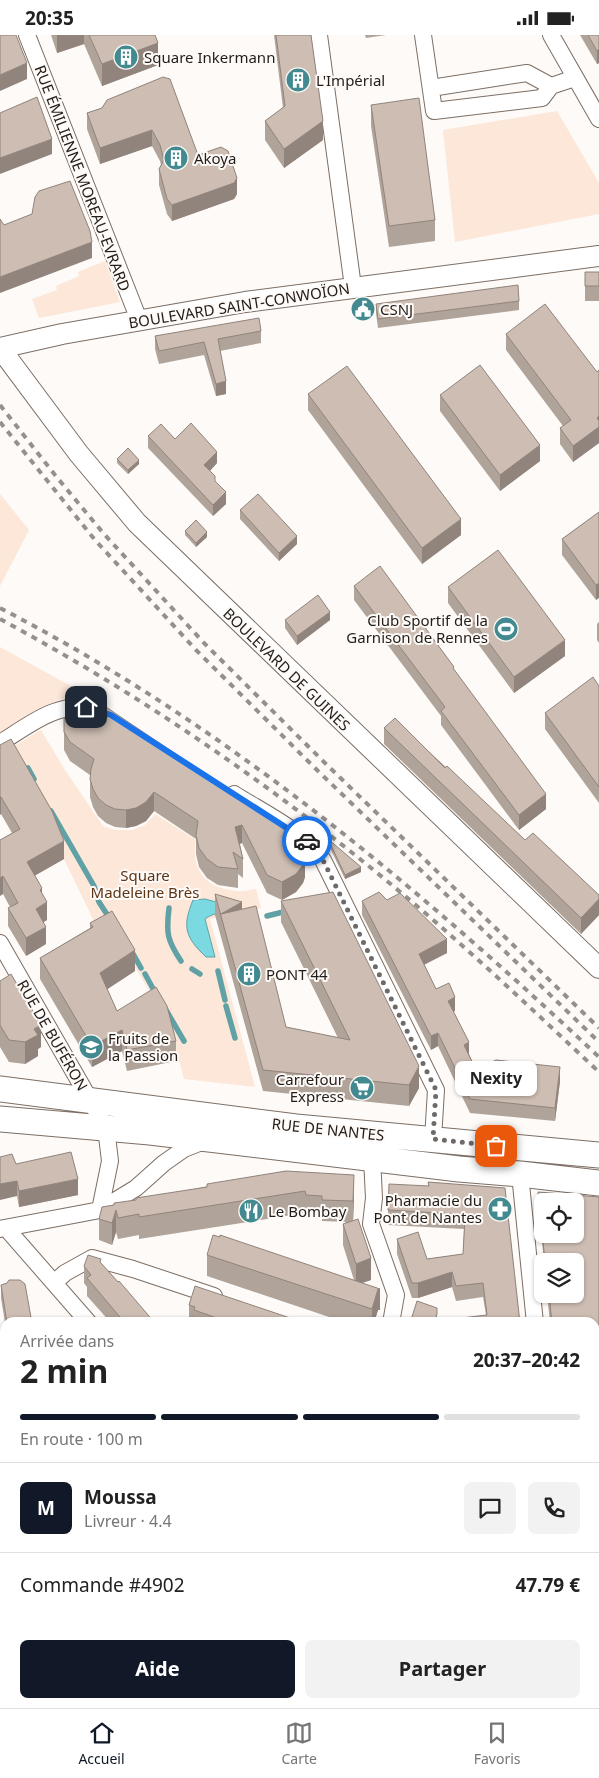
<!DOCTYPE html>
<html lang="fr">
<meta charset="utf-8">
<style>
body{margin:0;font-family:"Noto Sans",sans-serif;background:#f2f2f2;color:#222;height:100vh;display:flex;flex-direction:column;font-size:19px;white-space:nowrap}
*{box-sizing:border-box;margin:0}
p{font-size:16px;color:#767676}
.icon{flex:none;width:28px;height:28px;fill:none;stroke:currentColor;stroke-width:2;stroke-linecap:round;stroke-linejoin:round}
.map{position:relative;flex:1;overflow:hidden}
.side{position:absolute;left:0px;top:1282px;width:600px;height:391px;display:flex;flex-direction:column;background:#fff;border-radius:15px 15px 0 0;box-shadow:0 1px 4px #0004}
.side>*{flex:none}
.fabs{position:absolute;left:534px;top:1158px;display:grid;gap:10px}
.fabs a{display:grid;place-items:center;width:50px;height:50px;border-radius:8px;background:#fff;box-shadow:0 1px 4px #0004;font-size:25px}
.pin{position:absolute;display:grid;place-items:center;width:42px;height:42px;color:#fff;margin:-21px;border-radius:10px;box-shadow:0 2px 8px #0006}
.courier{position:absolute;display:grid;place-items:center;width:50px;height:50px;margin:-25px;border:4px solid #1a73e8;border-radius:50%;background:#fff;color:#222;box-shadow:0 1px 6px #0007}
.bubble{position:absolute;height:35px;border-radius:8px;background:#fff;box-shadow:0 1px 4px #0004;font-size:16px;font-weight:700;line-height:35px;text-align:center}
.overview em{font-style:normal;font-weight:700}
.overview div{display:flex;flex-direction:column-reverse}
.overview{display:flex;align-items:center;justify-content:space-between;height:85px;padding:0 20px}
h1{font-size:32px;font-weight:700;line-height:38px}
.bar{display:grid;grid-template-columns:repeat(4,1fr);gap:8px 5px;align-content:center;height:60px;padding:0 20px}
.bar i{height:6px;border-radius:4px;background:#e0e0e0}
.bar .active{background:#111827}
.bar p{grid-column:span 4}
.line{display:flex;align-items:center;gap:12px;padding:0 20px;border-top:1px solid #e0e0e0}
.line div{flex:1}
.round{display:grid;place-items:center;flex:none;width:52px;height:52px;border-radius:8px;background:#f2f2f2}
.primary-button{display:flex;gap:10px;margin-top:auto;padding:10px 20px}
.primary-button a{flex:1;height:58px;border-radius:8px;background:#111827;color:#fff;font-size:20px;font-weight:700;line-height:58px;text-align:center}
.primary-button a+a{background:#f2f2f2;color:#222}
.status{display:flex;justify-content:space-between;align-items:center;height:35px;padding:0 25px;background:#fff;direction:ltr}
.status svg{height:14px;fill:currentColor}
.tab-bar{display:flex;justify-content:space-around;align-items:center;height:70px;border-top:1px solid #e0e0e0;background:#fff;font-size:14px;color:#767676}
.tab-bar a{display:grid;justify-items:center;gap:2px}
.tab-bar .active{color:#111827}
.map>svg:first-child{display:block}
</style>
<div class="status"><b>20:35</b><svg viewBox="0 0 49 12"><path d="M0 12V9h3v3zM5 12V6h3v6zM10 12V3h3v9zM15 12V0h3v12zM26 1h20v11H26zM47 4h2v5h-2z"/></svg></div>
<div class="map">
<svg width="599" height="1673" viewBox="0 0 599 1673">
<rect width="100%" height="100%" fill="#fdfaf7"/>
<path fill="#fce7d9" d="M557,76L599,148V179L455,207L443,95Z
M105,226L120,267L39,283L32,264L57,255L56,251L79,241L78,237Z
M0,459L29,495L0,551Z
M0,612L96,665C83,663 68,661 56,666C36,674 17,687 0,698Z
M41,695L65,735L103,791L115,795H132L145,790L155,779L196,805C191,835 205,853 236,856C242,857 249,855 256,854L261,873L235,881L225,879L210,884L255,1052L184,1044L170,991L113,895L101,901L64,824L52,793L7,715Z"/>
<path fill="#7ad9e1" stroke="#60a1a5" d="M205,864L242,874L237,878C226,877 214,877 205,884L215,922H206C185,902 182,892 193,865Z"/>
<g fill="none" stroke-linecap="round" stroke-linejoin="round">
<path stroke="#60a1a5" stroke-width="5.5" d="M28,733L34,744
M51,776L94,851L99,867L110,884
M169,873C166,898 167,905 181,926
M267,881L287,876
M132,917L141,933
M192,934L200,939
M218,936L225,965
M145,939L156,959
M226,971L235,1003
M166,975L184,1006"/>
<defs>
<path id="minor" d="M27,0L139,285
M319,0L353,252
M423,0L434,76L542,63L551,51L575,43
M551,0L599,84
M431,53L527,38L551,51
M0,708C28,691 58,665 93,674
M234,759C262,777 305,797 323,825L436,1055L433,1104
M0,908L106,1093L110,1126L100,1175
M372,1123L374,1163L371,1189L396,1260L391,1288
M520,1139L535,1288
M6,1193L89,1288
M0,1194L100,1175L136,1153L164,1128L184,1114L204,1106
M55,1247L65,1238L92,1223L133,1234L214,1261
M0,1362L5,1389
M595,1400L599,1398
M0,1483L5,1480
M595,1611L599,1609
M132,1669L134,1673
M417,1669L421,1673
M575,1669L576,1673
M74,1673L82,1669
M470,1673L479,1669"/>
<path id="tertiary" d="M0,313L79,419L137,488L599,933
M0,313L62,299L245,267L599,221"/>
<path id="primary" d="M0,1054L296,1092L599,1120
M0,1084L150,1097L459,1134L520,1139L599,1148"/>
</defs>
<use href="#minor" stroke="#7c6e64" stroke-width="18"/>
<use href="#tertiary" stroke="#7c6e64" stroke-width="22"/>
<use href="#primary" stroke="#7c6e64" stroke-width="27"/>
<use href="#minor" stroke="#fff" stroke-width="16"/>
<use href="#tertiary" stroke="#fff" stroke-width="20"/>
<use href="#primary" stroke="#fff" stroke-width="25"/>
<path stroke="#94908c" stroke-width="4" stroke-dasharray="6 6" stroke-linecap="butt" d="M0,370L55,440L104,499L204,608L326,729L599,993
M0,387L95,505L196,615L318,736L599,1007
M0,573C223,688 417,851 599,1022
M0,584C147,663 284,759 411,866C476,921 537,979 599,1037"/>
</g>
<path fill="#b0a399" d="M51,0H155L158,30L102,51L84,9L57,18Z
M274,0H311L323,105L284,133L265,105V86L283,73Z
M365,0H386L366,3Z
M580,0H599V28L597,29Z
M107,65L198,120L237,159L234,164L172,186L167,179L159,150V134L161,130L160,126L152,111L100,129L87,94V78L102,73Z
M371,70L435,185V206L389,212L371,91Z
M585,237H599V266H585Z
M519,266V275L378,293L376,278V269Z
M261,296V308L220,316L226,359L216,361L204,320L159,329L155,314V301Z
M506,299L597,337L599,335V408L573,427L560,409V393L563,391L506,315Z
M308,359L461,500L422,529L308,375Z
M440,360L540,426L500,456L440,376Z
M148,401L175,404L217,428L210,436L226,469L213,481L148,413Z
M117,424L139,429L128,439L117,428Z
M240,475L297,509L279,526L240,484Z
M599,477L596,565L562,520V504Z
M185,496L207,502L196,512L185,500Z
M354,551L454,635L546,774L519,795L441,690V681L354,565Z
M448,552L565,621L514,658L448,568Z
M285,585H330L297,610L285,593Z
M599,587V608L597,605V589Z
M599,651V768L545,694V678Z
M91,666L305,842L303,848L296,857L282,865L267,858L242,808L240,809L243,824V843L238,839V853L218,850L207,843L199,832L196,819V804L154,776L146,786L136,791L126,793L115,792L106,788L98,781L93,772L90,762V740L70,726L64,715V684Z
M384,693L422,710L525,805L599,860V880L581,899L384,709Z
M0,710L64,824L34,841L42,858L47,885L43,887L46,909L26,921L8,891V873L10,872L3,859L0,805L12,798L1,779Z
M328,804L361,837L345,844L328,809Z
M215,859L242,874L286,992L338,1003L281,887V866L419,1053L409,1071L263,1056L215,880Z
M362,866L447,918L424,930L436,954L455,976L453,977L469,1019L476,1035L560,1046L555,1086L470,1078L438,1011L431,1015L362,880Z
M90,888L135,936L107,954L117,976L176,1006V1026L127,1036L122,1016L92,1032L40,944V923L90,893Z
M0,946L41,1012L38,1014V1021L25,1029L9,1027L0,1012Z
M16,1129L78,1160L19,1172L17,1161Z
M286,1136L354,1161L353,1186L371,1245L362,1248L380,1275H378L374,1288H347L207,1241V1220L354,1245L343,1210V1189L347,1187L322,1186V1182L306,1181L305,1178L139,1204V1200L118,1204L116,1197L112,1210L99,1205V1184L102,1172Z
M428,1147L505,1153L520,1288H453V1284L486,1280L483,1262L456,1266L452,1252L418,1263H412L397,1219V1204L427,1224L463,1219L464,1194L388,1190V1175L428,1151Z
M538,1157L599,1162V1381L595,1383V1288H550L547,1259H575V1226H544L538,1170Z
M101,1228L118,1247L155,1288H111L87,1261V1252L84,1248V1231Z
M1,1250L32,1288H5L1,1263Z
M189,1270L305,1288H189Z
M150,1669H190L193,1673H153Z
M215,1669H406L409,1673H286L285,1671L282,1673L281,1672L279,1673H217Z"/>
<path fill="#90847d" d="M57,0H84V9L57,18Z
M158,8V30L102,51V29Z
M599,14V28L597,29V16Z
M27,28V44L0,56V40Z
M323,86V105L284,133V114Z
M152,95V111L100,129V113Z
M52,104V119L0,139V123Z
M237,143V159L234,164L172,186V170Z
M92,207V223L0,258V242Z
M226,346V359L216,361V349Z
M599,381V408L573,427V411Z
M540,410V426L500,456V440Z
M217,417V428L204,442V430Z
M139,425V429L128,439V435Z
M226,457V469L213,481V470Z
M461,484V500L422,529V513Z
M207,497V502L196,512V508Z
M297,501V509L279,526V518Z
M599,548V563L596,565V550Z
M330,577V585L297,610V601Z
M565,605V621L514,658V642Z
M154,757V776L146,786L136,791L126,793V775Z
M546,759V774L519,795V780Z
M0,762H1V779L0,780Z
M242,790V808L235,810V792Z
M64,806V824L27,845V827Z
M305,824V842L303,848L296,857L282,865V847Z
M361,832V837L345,844V840Z
M3,841V859L0,861V843Z
M42,853V870L47,867V885L36,892V874L40,855Z
M599,864V880L581,899V883Z
M242,867V888L221,879Z
M46,892V909L26,921V903Z
M447,904V918L419,932V919Z
M135,915V936L100,959V938Z
M455,962V976L448,979V966Z
M41,990V1012L38,1014V1021L25,1029V1007L34,994Z
M122,995V1016L92,1032V1011Z
M438,998V1011L431,1015V1001Z
M469,1007V1021L464,1010Z
M419,1031V1053L409,1071V1050Z
M560,1032V1046L555,1086V1073Z
M354,1140V1161L353,1188V1166Z
M78,1144V1160L19,1172V1156Z
M17,1146V1161L0,1165V1149Z
M116,1175V1197L112,1210V1188Z
M371,1223V1245L356,1250V1229Z
M452,1237V1252L418,1263V1248Z
M378,1254H380V1275H378L374,1288H372V1274Z
M437,1279V1288H434Z
M599,1367V1381L595,1383V1369Z
M599,1575V1590L595,1592V1577Z
M21,1669H45L37,1673H13Z
M263,1669H281V1672L279,1673H255Z
M282,1669H285V1671L282,1673Z"/>
<path fill="#cdbdb2" stroke="#90847d" fill-rule="evenodd" d="M0,0H16L27,28L0,40Z
M89,0H155L158,8L102,29Z
M276,0H311L323,86L284,114L265,86L285,71Z
M588,0H599V14L597,16Z
M163,42L170,44L198,120L221,112L228,116L237,143L234,148L172,170L167,164L159,134L164,125L160,110L152,95L100,113L87,78L102,73L107,65Z
M37,62L52,104L0,123V78Z
M419,63L435,185L389,191L371,70Z
M70,146L90,196L92,207L0,242V184L4,190L32,179L35,162L39,156Z
M585,237H599V251H585Z
M518,250L519,266L378,284L376,269Z
M545,269L597,337L599,335V381L597,383L599,386V392L573,411L560,393L571,385L506,299Z
M259,283L261,296L218,304L226,346L216,349L204,307L159,316L155,301Z
M480,330L540,410L500,440L440,360Z
M347,331L461,484L422,513L308,359Z
M191,388L217,417L204,430L215,441V446L226,457L213,470L148,401L161,389L175,404Z
M128,413L139,425L128,435L117,424Z
M258,459L297,501L279,518L240,475Z
M599,477V548L596,550L562,504Z
M196,485L207,497L196,508L185,496Z
M498,515L565,605L514,642L448,552Z
M380,531L454,632L453,633L546,759L519,780L441,676L445,672L354,551Z
M318,560L330,577L297,601L285,585Z
M593,642L599,651V752L545,678Z
M85,666H91L103,670L299,802L304,813L305,824L303,830L296,839L282,847L267,840L242,790L235,792L243,824L233,817L238,834L218,832L207,824L199,813L196,800L198,786L154,757L146,767L136,773L126,775L115,774L106,770L98,763L93,754L90,744L91,734L94,724L70,707L64,697V684L67,679L74,670Z
M395,683L445,733L447,731L525,805L533,798L599,860V864L581,883L384,693Z
M11,704L52,776L64,806L27,827L42,853L40,855L47,867L36,874L46,892L26,903L8,873L18,868L3,841L0,843V805L20,794L1,762H0V710Z
M328,804L361,832L345,840Z
M333,857L419,1031L409,1050L263,1035L215,859L242,867L221,879L256,871L286,992L350,1005L281,866Z
M379,857L387,865L400,858L447,904L419,919L436,954L449,948L455,962L448,966L469,1007L464,1010L476,1035L496,1025L560,1032L555,1073L470,1064L438,998L431,1001L362,866Z
M112,876L135,915L100,938L117,976L156,952L167,971L176,1006L127,1015L122,995L92,1011L40,923L93,892L90,888Z
M11,939L41,990L34,994L38,1000L25,1007L9,1005L0,990V946Z
M71,1117L78,1144L19,1156L17,1146L0,1149V1122L12,1119L16,1129Z
M286,1136L354,1140L353,1166L322,1165V1161L306,1160L305,1156L139,1182V1179L118,1183L116,1175L112,1188L99,1184L102,1172L114,1170V1168L136,1165V1163L207,1152V1149Z
M428,1147L505,1153L520,1288H454L453,1284L487,1280L483,1248L456,1251L452,1237L418,1248H412L397,1204L418,1197L427,1224L463,1219L465,1183L475,1180L388,1175L389,1149L429,1151Z
M538,1157L599,1162V1367L595,1369V1288H552L549,1259H575V1226H545ZM542,1166H575V1199H542Z
M358,1184L371,1223L356,1229L343,1189Z
M213,1200L220,1202V1200L380,1254H378L372,1274L207,1220Z
M88,1220L101,1224L100,1227L118,1247L119,1246L155,1288H125L87,1243L91,1240L84,1231Z
M9,1245H20L25,1249L32,1288H7L1,1250L7,1248Z
M195,1251L305,1288H231L194,1275L195,1272L189,1270Z
M417,1266L437,1273V1279L434,1288H410Z
M599,1402V1575L595,1577V1404Z
M5,1558V1669H21L13,1673H0V1560Z
M599,1613V1673H593L592,1669H595V1615Z
M102,1669H117L119,1673H94Z
M157,1669H190L193,1673H159Z
M221,1669H263L255,1673H223Z
M290,1669H406L409,1673H370L369,1671L367,1672V1673H292Z
M490,1669H502L504,1673H483Z"/>
<g fill="none" stroke-linecap="round" stroke-linejoin="round">
<path stroke="#6f6a67" stroke-width="5" stroke-dasharray="0 9" d="M307,806L318,816L323,825L436,1055L433,1104L496,1111"/>
<path stroke="#1a73e8" stroke-width="6" d="M86,672L111,680L307,806"/>
</g>
<defs>
<symbol id="building-disc" viewBox="-11 -11 22 22"><circle r="9.5" fill="#428a90" stroke="#fdfaf7"/><path d="M-4-6H4V6H1V3H-1V6H-4ZM-2.5-4.3h1.7v1.8h-1.7ZM.8-4.3h1.7v1.8H.8ZM-2.5-1h1.7V.8h-1.7ZM.8-1h1.7V.8H.8Z" fill="#fff"/></symbol>
<symbol id="civic-disc" viewBox="-11 -11 22 22"><circle r="9.5" fill="#428a90" stroke="#fdfaf7"/><path d="M-.6-6.5H3V-4.5H.6V-3L4-1V1h2V6H-6V1h2V-1L-.6-3ZM-1.2 2.5V6h2.4V2.5Z" fill="#fff"/></symbol>
<symbol id="stadium-disc" viewBox="-11 -11 22 22"><circle r="9.5" fill="#428a90" stroke="#fdfaf7"/><path d="M0-5a6.5 5 0 1 0 0 10a6.5 5 0 1 0 0-10ZM-3.5-1.8h7v3.6h-7Z" fill="#fff"/></symbol>
<symbol id="school-disc" viewBox="-11 -11 22 22"><circle r="9.5" fill="#428a90" stroke="#fdfaf7"/><path d="M0-5L7-2L0 1L-7-2ZM-4 1L0 2.5L4 1V4Q0 6-4 4Z" fill="#fff"/></symbol>
<symbol id="supermarket-disc" viewBox="-11 -11 22 22"><circle r="9.5" fill="#428a90" stroke="#fdfaf7"/><path d="M-6-5.5h2.5l.6 2H6L4.5 2H-2.5L-4.4-4H-6ZM-1.5 3.2a1.3 1.3 0 1 0 .1 0ZM3 3.2a1.3 1.3 0 1 0 .1 0Z" fill="#fff"/></symbol>
<symbol id="pharmacy-disc" viewBox="-11 -11 22 22"><circle r="9.5" fill="#428a90" stroke="#fdfaf7"/><path d="M-2-6h4v4h4v4h-4v4h-4v-4h-4v-4h4Z" fill="#fff"/></symbol>
<symbol id="restaurant-disc" viewBox="-11 -11 22 22"><circle r="9.5" fill="#428a90" stroke="#fdfaf7"/><path d="M-5-6h1v4h1v-4h1v4h1v-4h1v5L-1.5 .5V6h-2V.5L-5-1ZM5-6V6H3V1.5H1.5Q1.5-4 5-6Z" fill="#fff"/></symbol>
</defs>
<g fill-rule="evenodd">
<use href="#building-disc" x="112" y="8" width="28" height="28"/>
<use href="#building-disc" x="284" y="31" width="28" height="28"/>
<use href="#building-disc" x="162" y="109" width="28" height="28"/>
<use href="#civic-disc" x="349" y="260" width="28" height="28"/>
<use href="#stadium-disc" x="492" y="580" width="28" height="28"/>
<use href="#building-disc" x="235" y="925" width="28" height="28"/>
<use href="#school-disc" x="77" y="998" width="28" height="28"/>
<use href="#supermarket-disc" x="348" y="1039" width="28" height="28"/>
<use href="#pharmacy-disc" x="486" y="1160" width="28" height="28"/>
<use href="#restaurant-disc" x="237" y="1162" width="28" height="28"/>
</g>
<g text-anchor="middle" dominant-baseline="central" stroke-width="4" stroke-linejoin="round" paint-order="stroke">
<g font-size="15" fill="#231d19" stroke="#fdfaf7" text-anchor="start">
<text x="144" y="22">Square Inkermann</text>
<text x="316" y="45">L'Impérial</text>
<text x="194" y="123">Akoya</text>
<text x="380" y="274">CSNJ</text>
<text x="488" y="585" text-anchor="end">Club Sportif de la<tspan x="488" dy="17">Garnison de Rennes</tspan></text>
<text x="266" y="939">PONT 44</text>
<text x="108" y="1003">Fruits de<tspan x="108" dy="17">la Passion</tspan></text>
<text x="344" y="1044" text-anchor="end">Carrefour<tspan x="344" dy="17">Express</tspan></text>
<text x="482" y="1165" text-anchor="end">Pharmacie du<tspan x="482" dy="17">Pont de Nantes</tspan></text>
<text x="268" y="1176">Le Bombay</text>
</g>
<g font-size="15" fill="#231d19" stroke="#fdfaf7">
<text transform="translate(83 143) rotate(69)">RUE ÉMILIENNE MOREAU-EVRARD</text>
<text transform="translate(239 270) rotate(-9)">BOULEVARD SAINT-CONWOÏON</text>
<text transform="translate(287 634) rotate(44)">BOULEVARD DE GUINES</text>
<text transform="translate(53 1000) rotate(60)">RUE DE BUFÉRON</text>
<text transform="translate(328 1094) rotate(6)">RUE DE NANTES</text>
</g>
<g font-size="15" fill="#5e3617" stroke="#fdfaf7">
<text x="145" y="840">Square<tspan x="145" dy="17">Madeleine Brès</tspan></text>
</g>
</g>
</svg>
<div class="fabs">
<a><svg class="icon" aria-label="locate" viewBox="0 0 24 24"><circle cx="12" cy="12" r="6"/><path d="M12 2v4M12 18v4M2 12h4M18 12h4"/></svg></a>
<a><svg class="icon" aria-label="layers" viewBox="0 0 24 24"><path d="M12 4l9 5-9 5-9-5zM3 14l9 5 9-5"/></svg></a>
</div>
<div class="pin" style="left:496px;top:1111px;background:#ea580c"><svg class="icon" aria-label="bag" viewBox="0 0 24 24"><path d="M5 8h14l-1 12H6zM9 8a3 3 0 0 1 6 0"/></svg></div>
<div class="pin" style="left:86px;top:672px;background:#1f2937"><svg class="icon" aria-label="home" viewBox="0 0 24 24"><path d="M3 11l9-7 9 7M6 9v11h12V9"/></svg></div>
<div class="courier" style="left:307px;top:806px"><svg class="icon" aria-label="car" viewBox="0 0 24 24"><path d="M5 17H2v-5l4-1 3-4h7l3 4 3 1v5h-3M9 17h6M6 11h13"/><circle cx="7" cy="17" r="2"/><circle cx="17" cy="17" r="2"/></svg></div>
<div class="bubble" style="left:455px;top:1026px;width:82px">Nexity</div>
<section class="side">
<div class="overview"><div><h1>2 min</h1><p>Arrivée dans</p></div><em>20:37–20:42</em></div>
<div class="bar"><i class="active"></i><i class="active"></i><i class="active"></i><i></i><p>En route · 100 m</p></div>
<div class="line" style="height:90px"><b class="round" style="background:#111827;color:#fff">M</b><div><b>Moussa</b><p>Livreur · 4.4</p></div><a class="round"><svg class="icon" aria-label="chat" viewBox="0 0 24 24"><path d="M4 5h16v11H9l-5 4z"/></svg></a><a class="round"><svg class="icon" aria-label="phone" viewBox="0 0 24 24"><path d="M5 4h4l2 5-3 2q2 4 5 5l2-3 5 2v4C11 20 4 13 5 4z"/></svg></a></div>
<div class="line" style="height:65px"><div>Commande #4902</div><b>47.79 €</b></div>
<div class="primary-button"><a>Aide</a><a>Partager</a></div>
</section>
</div>
<nav class="tab-bar">
<a class="active"><svg class="icon" aria-label="home" viewBox="0 0 24 24"><path d="M3 11l9-7 9 7M6 9v11h12V9"/></svg>Accueil</a>
<a><svg class="icon" aria-label="map" viewBox="0 0 24 24"><path d="M3 6l6-2 6 2 6-2v14l-6 2-6-2-6 2zM9 4v14M15 6v14"/></svg>Carte</a>
<a><svg class="icon" aria-label="saved" viewBox="0 0 24 24"><path d="M7 4h10v16l-5-4-5 4z"/></svg>Favoris</a>
</nav>
